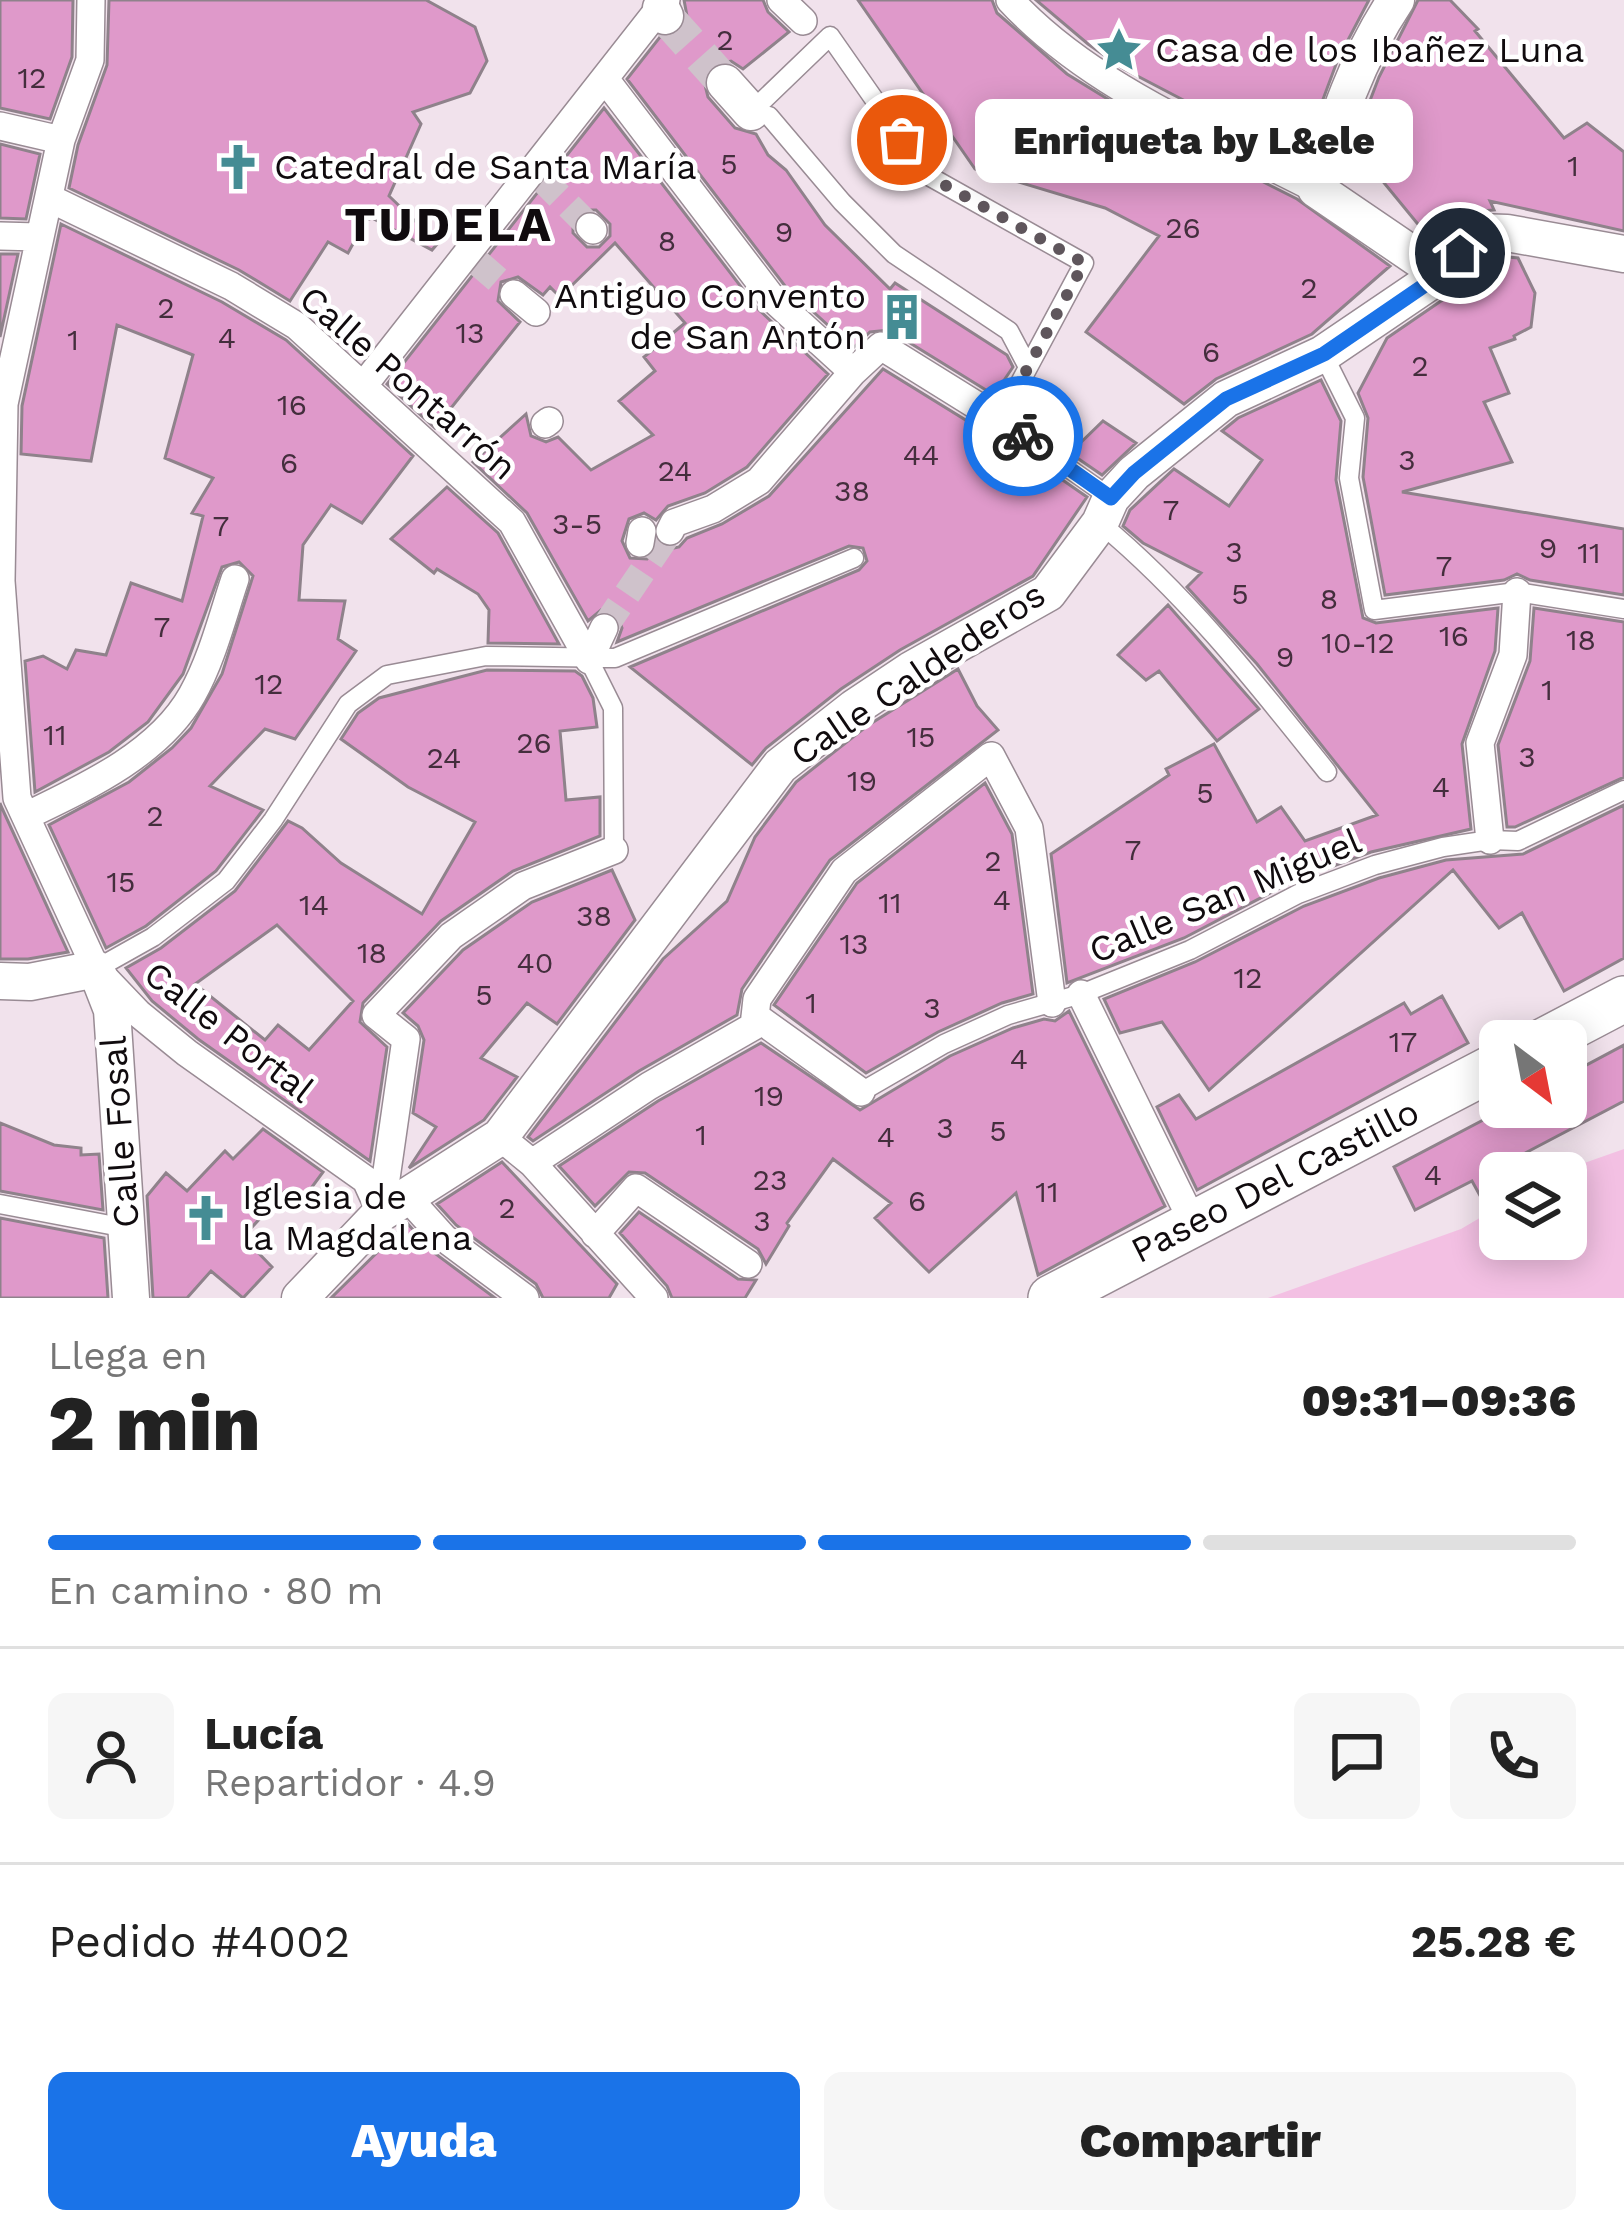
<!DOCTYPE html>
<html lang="es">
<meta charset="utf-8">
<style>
body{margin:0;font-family:"Work Sans",sans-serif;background:#f6f6f6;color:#222;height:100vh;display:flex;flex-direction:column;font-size:45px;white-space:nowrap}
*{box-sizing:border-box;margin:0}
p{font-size:39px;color:#767676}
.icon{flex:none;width:66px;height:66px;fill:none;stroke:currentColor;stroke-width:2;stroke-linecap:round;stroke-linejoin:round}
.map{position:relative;height:1298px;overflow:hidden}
.panel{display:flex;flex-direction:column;background:#fff;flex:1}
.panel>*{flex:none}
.needle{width:78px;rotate:148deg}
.buttons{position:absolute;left:1479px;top:1020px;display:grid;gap:24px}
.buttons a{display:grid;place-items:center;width:108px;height:108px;border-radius:18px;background:#fff;box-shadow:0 6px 30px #0003;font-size:60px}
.pin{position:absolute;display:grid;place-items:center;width:102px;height:102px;color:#fff;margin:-51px;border:6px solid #fff;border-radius:50%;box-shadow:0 3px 12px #0007}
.courier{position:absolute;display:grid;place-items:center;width:120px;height:120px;margin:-60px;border:9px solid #1a73e8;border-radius:50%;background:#fff;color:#222;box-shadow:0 3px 15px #0007}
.bubble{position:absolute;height:84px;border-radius:18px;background:#fff;box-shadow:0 6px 30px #0003;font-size:39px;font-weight:800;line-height:84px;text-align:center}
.summary em{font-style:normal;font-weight:800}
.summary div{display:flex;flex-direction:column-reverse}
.summary{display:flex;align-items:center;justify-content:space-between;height:204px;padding:0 48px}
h1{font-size:78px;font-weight:800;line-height:90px}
.bar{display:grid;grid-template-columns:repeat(4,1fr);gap:18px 12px;align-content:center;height:144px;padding:0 48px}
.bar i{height:15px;border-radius:9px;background:#e0e0e0}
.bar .current{background:#1a73e8}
.bar p{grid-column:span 4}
.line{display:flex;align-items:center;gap:30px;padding:0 48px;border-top:3px solid #e0e0e0}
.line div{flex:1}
.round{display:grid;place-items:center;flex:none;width:126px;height:126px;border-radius:18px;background:#f6f6f6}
.primary-button{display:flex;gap:24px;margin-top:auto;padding:24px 48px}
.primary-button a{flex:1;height:138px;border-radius:18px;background:#1a73e8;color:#fff;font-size:48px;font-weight:800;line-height:138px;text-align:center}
.primary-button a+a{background:#f6f6f6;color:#222}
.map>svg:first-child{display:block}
</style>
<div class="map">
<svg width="1624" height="1298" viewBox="0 0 1624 1298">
<rect width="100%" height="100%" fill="#f1e2ec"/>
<path fill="#f3c0e3" d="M1624,1149V1298H1268L1461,1229L1500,1206V1239H1566V1173H1556Z"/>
<path fill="#df99ca" stroke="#8f828b" stroke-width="3" fill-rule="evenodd" d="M0,0H73L72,57L50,119L0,108Z
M109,0H426L475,27L487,61L470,93L413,112L421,124L389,196L438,243L432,250L372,218L366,220L348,253L328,242L290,301L239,270L69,188L78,145L107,65Z
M684,0H763L768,12L789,32L743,69L731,61L711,66L703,77L708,97L735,128L756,134L768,155L786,170L825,225L890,289L895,283L1007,355L1013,367L994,395L889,330L870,332L853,348L785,286L627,79L660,37H674L683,29L687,16Z
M858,0H992L997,13L1067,74L1145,122L1297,199L1390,266L1312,334L1216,379L1184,404L1086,332L1159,236L1105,208L975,169Z
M1036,0H1369L1338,59L1300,161L1124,69L1088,44Z
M1418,0H1450L1478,29L1475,31L1564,138L1587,123L1624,152V231L1490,201L1494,210L1468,212L1437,244L1456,206L1426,234L1353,145L1379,77Z
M604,108L758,309L828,374L747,467L705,493L668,506L656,520L644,513L629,519L622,541L630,558L647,559L658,544L670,549L679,547L687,538L722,524L769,496L883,369L990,435L1002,438L1087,497L1033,576L900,650L841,689L766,748L752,765L630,667L859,570L867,561L863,548L849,546L617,642L622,628L618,617L601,610L588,621L527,513L473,462L526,414L531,436L546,442L558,437L591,470L653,435L619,401L655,371L644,357L685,323L615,243L560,297L550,287L543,295L518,277L501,282L498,301L520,322L435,428L387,384ZM584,210H596L610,224V236L599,247H587L573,233V221Z
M0,144L40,154L26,219L0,218Z
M61,224L222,302L286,340L413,456L362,523L331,505L303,545L299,600L345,601L338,639L356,651L295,739L265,729L210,786L263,810L216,871L146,926L106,948L49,825L129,782L172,748L191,728L222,674L253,576L239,562L222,567L183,674L148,722L109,752L35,792L25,661L43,656L67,669L76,650L106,655L131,583L182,601L203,516L192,513L213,478L165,458L193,355L117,325L91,461L21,454L22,406Z
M0,254H18L0,337Z
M1488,255L1518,258L1535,293L1531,327L1514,336L1515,339L1490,348L1509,393L1484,402L1512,462L1402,492L1624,529V595L1530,580L1517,574L1504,580L1385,595L1363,477L1368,418L1358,393L1387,338L1454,292Z
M1321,380L1341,421L1336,480L1363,618L1376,623L1498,608L1495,651L1462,744L1471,829L1371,852L1293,881L1184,938L1067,983L1051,854L1169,775L1166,769L1214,744L1257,822L1281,807L1305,841L1377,815L1257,664L1187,587L1201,573L1143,543L1123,526L1130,510L1174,469L1229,506L1262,460L1222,431L1238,418Z
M1103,421L1136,443L1102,475L1070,453Z
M447,487L498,533L559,644L488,643L489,610L478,594L437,569L434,573L391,539Z
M1168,605L1259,709L1217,741L1159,671L1146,680L1118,655Z
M1534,608L1624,622V777L1515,827H1507L1498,745L1530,661Z
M958,669L977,706L998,730L830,860L742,989L737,1015L639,1071L533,1141L528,1137L663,959L727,901L755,837L796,782L867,726Z
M487,670L575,671L582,676L593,698L597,727L560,731L566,800L600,797V836L513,871L441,921L363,1003L360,1022L387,1047L370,1161L198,1039L152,1001L126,968L161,948L235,891L288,821L302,828L341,863L422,914L475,822L408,787L341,739L358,713L379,698ZM277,925L353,1001L309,1050L278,1025L265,1040L195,984Z
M985,783L1012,834L1033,994L1002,1003L938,1032L866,1073L774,1005L857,883Z
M0,803L1,806L68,952L28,959H0Z
M1624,805V958L1564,991L1522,913L1499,928L1453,870L1209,1090L1162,1022L1120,1033L1104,999L1195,962L1304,906L1379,878L1446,860L1523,854Z
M612,870L635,920L557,1024L527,1003L481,1058L517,1077L484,1120L409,1168L436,1127L413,1113L424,1040L418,1026L403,1013L463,950L532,902Z
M1442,996L1468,1043L1197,1190L1157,1107L1179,1095L1196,1119L1404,1003L1411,1014Z
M1069,1011L1165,1206L1038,1275L1016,1193L929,1272L875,1218L891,1203L833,1159L787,1223L789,1226L766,1264L758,1249L645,1173L629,1172L595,1206L559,1166L658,1101L761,1043L860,1110L950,1056L1013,1028L1044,1019L1055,1021Z
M1624,1045V1101L1512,1160L1519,1173H1500V1232L1472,1181L1415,1210L1394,1167L1508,1107H1566V1076Z
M0,1123L54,1145L81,1148V1155L99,1154L103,1210L0,1191Z
M263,1129L323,1172L301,1202L285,1191L243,1237L272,1267L243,1298L211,1271L187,1298H153L147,1196L166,1173L187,1191L225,1151L233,1159Z
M502,1162L617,1284L609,1298H543L536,1284L456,1225L437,1204Z
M639,1212L738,1279L756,1280L745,1298H672L667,1286L620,1233Z
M0,1218L104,1238L108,1298H0Z
M407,1223L433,1252L495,1298H331Z"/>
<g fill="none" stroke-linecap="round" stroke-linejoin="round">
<path stroke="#cfc2cb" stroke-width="27" stroke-dasharray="27 14" stroke-linecap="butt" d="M540,177L590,227
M477,262L514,294
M604,628L670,531"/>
<path stroke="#cfc2cb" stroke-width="36" stroke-dasharray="36 18" stroke-linecap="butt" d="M665,16L725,83"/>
<defs>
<path id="service" d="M751,112L830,36L927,175L1084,263L1000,420L1111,498
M751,112L769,116L842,202L894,254L1009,331L1027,365
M1323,354L1355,418L1349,478L1374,610L1517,592L1624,609
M1100,523C1187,595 1256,683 1327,772
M589,660L613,708L614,850
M96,969L153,937L226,881L273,820L348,704L387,675L486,656L615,658L854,558
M861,1092L944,1044L1008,1015L1081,994L1190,950L1298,894L1375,865L1443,847L1490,840L1518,841L1624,790
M0,1204L126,1228"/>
<path id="pedestrian" d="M91,0L90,60L61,140L4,404L1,581L17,798L96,969L139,1014L187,1053L366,1180L381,1213
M781,0L803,21
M1010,0C1090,87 1212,135 1316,189
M605,79L772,298L853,372L881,346L1000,420
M0,126L61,140
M49,198L231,286L297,326L512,522L589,660
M590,227L593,230
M0,236L38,237
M514,294L536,312
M363,386L666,0
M545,424L549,421
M670,531L674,523L713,509L759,481L853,372
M640,543L642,531
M589,660L604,628
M26,816C84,788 159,754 192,695C212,659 222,618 235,579
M1490,840L1480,743L1513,655L1517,592
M1081,994L1184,1204
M755,1016L861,1092
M500,1137L532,1163L654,1298
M532,1163L649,1086L754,1026L757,999L844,871L991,756L1029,828L1052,1003
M407,1197L444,1238L525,1298
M381,1213L406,1039L376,1015L451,936L523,886L614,850
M595,1234L636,1188L748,1264"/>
<path id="minor" d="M1396,0C1357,58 1336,122 1316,189L1441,274
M661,8L665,16
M725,83L751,112
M0,981L30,982L96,969L112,1010L131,1298
M300,1298L381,1213L500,1137L780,766L854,708L911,670L1048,593L1100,523L1111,498L1134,473L1226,399L1323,354L1441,274L1478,232L1507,233L1624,254"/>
<path id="tertiary" d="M1544,1041L1624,999
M1051,1298L1500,1064"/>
</defs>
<use href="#service" stroke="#998b94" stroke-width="21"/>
<use href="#pedestrian" stroke="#998b94" stroke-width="30"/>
<use href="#minor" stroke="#998b94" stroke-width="39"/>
<use href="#tertiary" stroke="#998b94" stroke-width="48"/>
<use href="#service" stroke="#fff" stroke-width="18"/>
<use href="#pedestrian" stroke="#fff" stroke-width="27"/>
<use href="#minor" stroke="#fff" stroke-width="36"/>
<use href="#tertiary" stroke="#fff" stroke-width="45"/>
</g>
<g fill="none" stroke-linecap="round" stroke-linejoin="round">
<path stroke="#5f565c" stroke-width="12" stroke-dasharray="0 21.6" d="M902,140L927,175L1084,263L1000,420L1023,436"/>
<path stroke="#1a73e8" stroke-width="15" d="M1023,436L1111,498L1134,473L1226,399L1324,354L1441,274L1460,253"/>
</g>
<defs>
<symbol id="sight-bare" viewBox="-9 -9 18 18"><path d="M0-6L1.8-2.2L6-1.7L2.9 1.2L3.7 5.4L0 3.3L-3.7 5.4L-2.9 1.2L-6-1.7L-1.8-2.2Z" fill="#458c94" stroke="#fff" stroke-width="2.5" paint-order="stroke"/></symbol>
<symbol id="church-bare" viewBox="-9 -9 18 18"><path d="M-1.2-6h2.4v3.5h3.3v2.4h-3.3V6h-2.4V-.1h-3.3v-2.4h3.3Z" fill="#458c94" stroke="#fff" stroke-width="2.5" paint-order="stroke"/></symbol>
<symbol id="building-bare" viewBox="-9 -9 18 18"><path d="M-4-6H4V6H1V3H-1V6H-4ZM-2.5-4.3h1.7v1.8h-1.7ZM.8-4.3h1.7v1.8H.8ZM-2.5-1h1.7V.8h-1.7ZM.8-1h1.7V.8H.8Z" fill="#458c94" stroke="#fff" stroke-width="2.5" paint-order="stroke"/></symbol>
</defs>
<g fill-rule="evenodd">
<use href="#sight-bare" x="1086" y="17" width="66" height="66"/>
<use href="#church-bare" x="205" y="134" width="66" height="66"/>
<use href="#building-bare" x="869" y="284" width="66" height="66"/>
<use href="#church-bare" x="173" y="1185" width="66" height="66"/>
</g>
<g text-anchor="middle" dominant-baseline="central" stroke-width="9" stroke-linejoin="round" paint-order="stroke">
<g font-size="30" fill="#442e3d">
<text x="725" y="39">2</text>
<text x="32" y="77">12</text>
<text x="729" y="163">5</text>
<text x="1573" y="165">1</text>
<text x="1183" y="227">26</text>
<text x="784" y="231">9</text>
<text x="667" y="240">8</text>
<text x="1309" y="287">2</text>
<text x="166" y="307">2</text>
<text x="470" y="332">13</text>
<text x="227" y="337">4</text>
<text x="73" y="339">1</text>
<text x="1211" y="351">6</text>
<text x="1420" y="365">2</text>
<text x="292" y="404">16</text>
<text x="921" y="454">44</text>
<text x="1407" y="459">3</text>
<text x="289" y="462">6</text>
<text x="675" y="470">24</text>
<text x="852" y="490">38</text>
<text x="1171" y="509">7</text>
<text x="577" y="523">3-5</text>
<text x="221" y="525">7</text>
<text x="1548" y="547">9</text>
<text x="1234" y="551">3</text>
<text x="1589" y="552">11</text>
<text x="1444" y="565">7</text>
<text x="1240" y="593">5</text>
<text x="1329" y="598">8</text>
<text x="162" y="626">7</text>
<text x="1454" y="635">16</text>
<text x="1581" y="639">18</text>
<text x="1358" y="642">10-12</text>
<text x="1285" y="656">9</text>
<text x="269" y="683">12</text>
<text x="1547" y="689">1</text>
<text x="55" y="734">11</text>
<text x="921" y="736">15</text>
<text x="534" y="742">26</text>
<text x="1527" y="756">3</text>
<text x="444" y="757">24</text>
<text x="862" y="780">19</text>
<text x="1441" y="786">4</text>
<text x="1205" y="792">5</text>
<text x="155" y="815">2</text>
<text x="1133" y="849">7</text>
<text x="993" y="860">2</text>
<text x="121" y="881">15</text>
<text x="1002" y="899">4</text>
<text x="890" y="902">11</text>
<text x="314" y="904">14</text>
<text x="594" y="915">38</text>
<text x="854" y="943">13</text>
<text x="372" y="952">18</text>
<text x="535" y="962">40</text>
<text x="1248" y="977">12</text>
<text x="484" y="994">5</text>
<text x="811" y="1002">1</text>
<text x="932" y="1007">3</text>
<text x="1403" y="1041">17</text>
<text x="1019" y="1058">4</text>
<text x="769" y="1095">19</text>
<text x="945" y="1127">3</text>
<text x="998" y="1130">5</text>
<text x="701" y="1134">1</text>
<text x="886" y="1136">4</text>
<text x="1433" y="1174">4</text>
<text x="770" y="1179">23</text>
<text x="1047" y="1191">11</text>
<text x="917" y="1200">6</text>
<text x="507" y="1207">2</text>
<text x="762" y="1220">3</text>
</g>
<g font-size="36" fill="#100b0e" stroke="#fff" text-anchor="start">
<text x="1155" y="50">Casa de los Ibañez Luna</text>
<text x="274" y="167">Catedral de Santa María</text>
<text x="866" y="296" text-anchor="end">Antiguo Convento<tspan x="866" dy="41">de San Antón</tspan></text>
<text x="242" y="1197">Iglesia de<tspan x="242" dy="41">la Magdalena</tspan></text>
</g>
<g font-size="36" fill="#100b0e" stroke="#fff">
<text transform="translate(408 383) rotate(41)">Calle Pontarrón</text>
<text transform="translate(918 674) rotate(-34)">Calle Caldederos</text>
<text transform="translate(1225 896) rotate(-23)">Calle San Miguel</text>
<text transform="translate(229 1032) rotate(38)">Calle Portal</text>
<text transform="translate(120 1132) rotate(-94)">Calle Fosal</text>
<text transform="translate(1275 1181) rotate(-27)">Paseo Del Castillo</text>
</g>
<g font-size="48" font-weight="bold" letter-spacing="3" fill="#100b0e" stroke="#fff">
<text x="449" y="224">TUDELA</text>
</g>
</g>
</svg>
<div class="buttons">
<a><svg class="needle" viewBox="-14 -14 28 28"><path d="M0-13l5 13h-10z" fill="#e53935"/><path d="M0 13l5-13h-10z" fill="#767676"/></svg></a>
<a><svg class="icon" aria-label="layers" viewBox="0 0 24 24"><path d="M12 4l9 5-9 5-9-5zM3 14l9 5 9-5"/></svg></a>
</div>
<div class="pin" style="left:902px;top:140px;background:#ea580c"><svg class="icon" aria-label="bag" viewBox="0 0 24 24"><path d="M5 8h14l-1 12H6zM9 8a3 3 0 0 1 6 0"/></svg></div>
<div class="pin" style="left:1460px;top:253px;background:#1f2937"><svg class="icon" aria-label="home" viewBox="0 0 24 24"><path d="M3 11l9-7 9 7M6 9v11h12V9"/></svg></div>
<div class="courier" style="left:1023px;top:436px"><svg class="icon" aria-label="bike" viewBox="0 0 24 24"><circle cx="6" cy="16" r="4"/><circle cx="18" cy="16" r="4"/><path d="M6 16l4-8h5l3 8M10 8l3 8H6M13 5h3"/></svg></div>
<div class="bubble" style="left:975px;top:99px;width:438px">Enriqueta by L&amp;ele</div>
</div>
<section class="panel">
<div class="summary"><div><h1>2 min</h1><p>Llega en</p></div><em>09:31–09:36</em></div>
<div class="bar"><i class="current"></i><i class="current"></i><i class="current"></i><i></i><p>En camino · 80 m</p></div>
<div class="line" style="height:216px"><a class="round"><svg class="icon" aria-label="person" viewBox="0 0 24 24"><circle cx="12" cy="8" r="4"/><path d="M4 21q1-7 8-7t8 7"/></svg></a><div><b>Lucía</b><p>Repartidor · 4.9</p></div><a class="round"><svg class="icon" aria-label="chat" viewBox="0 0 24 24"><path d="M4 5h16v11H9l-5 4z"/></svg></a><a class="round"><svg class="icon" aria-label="phone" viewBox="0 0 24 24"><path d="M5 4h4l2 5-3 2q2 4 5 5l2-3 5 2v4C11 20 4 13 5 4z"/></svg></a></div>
<div class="line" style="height:156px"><div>Pedido #4002</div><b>25.28 €</b></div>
<div class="primary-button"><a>Ayuda</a><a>Compartir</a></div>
</section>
